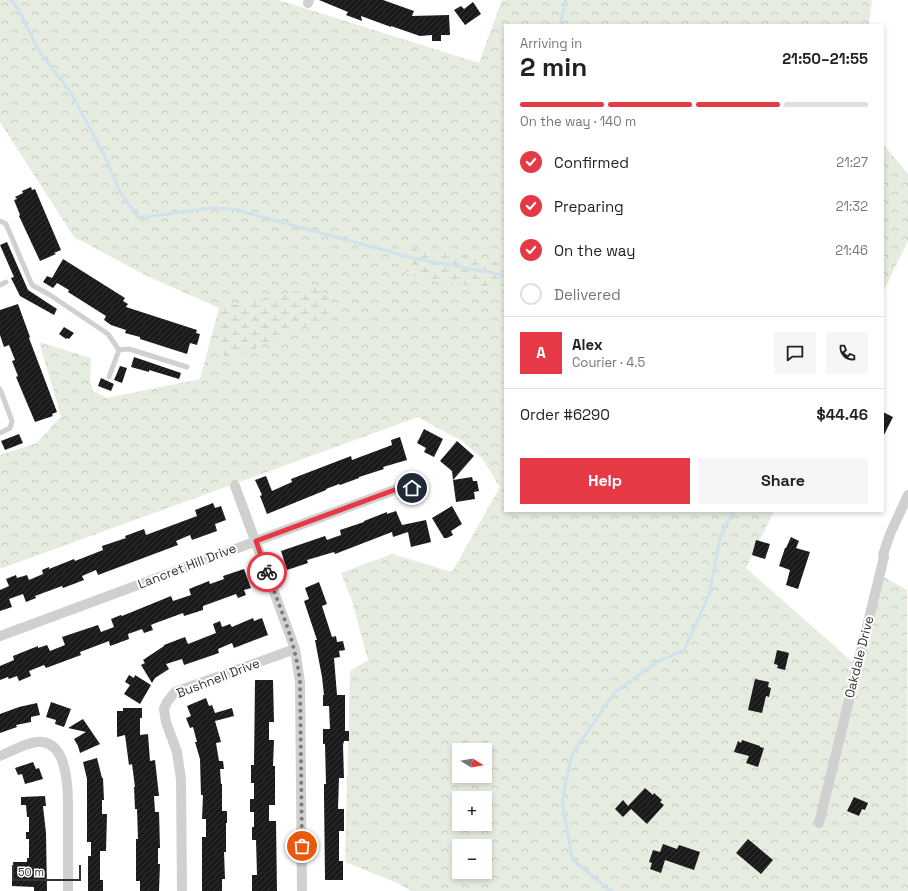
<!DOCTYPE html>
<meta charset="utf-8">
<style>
body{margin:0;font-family:"Space Grotesk",sans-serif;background:#f6f6f6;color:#222;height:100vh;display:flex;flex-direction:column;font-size:15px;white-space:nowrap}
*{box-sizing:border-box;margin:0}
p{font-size:13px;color:#767676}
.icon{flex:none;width:22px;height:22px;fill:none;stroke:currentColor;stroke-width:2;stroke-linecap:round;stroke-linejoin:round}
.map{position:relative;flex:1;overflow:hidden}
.panel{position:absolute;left:504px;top:24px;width:380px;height:488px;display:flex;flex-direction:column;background:#fff;border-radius:0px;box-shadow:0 2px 6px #0003}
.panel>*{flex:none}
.needle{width:26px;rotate:101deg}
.fabs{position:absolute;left:452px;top:743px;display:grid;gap:8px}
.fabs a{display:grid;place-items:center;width:40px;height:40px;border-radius:0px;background:#fff;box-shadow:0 2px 6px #0003;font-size:20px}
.scale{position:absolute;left:12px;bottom:10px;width:69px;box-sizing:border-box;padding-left:4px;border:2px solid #333;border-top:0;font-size:11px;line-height:14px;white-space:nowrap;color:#333;-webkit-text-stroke:3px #fff;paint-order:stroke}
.pin{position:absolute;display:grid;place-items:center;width:34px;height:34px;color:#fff;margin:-17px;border:2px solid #fff;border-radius:50%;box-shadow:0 1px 4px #0007}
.courier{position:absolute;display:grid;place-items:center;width:40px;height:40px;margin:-20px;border:3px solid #e63946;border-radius:50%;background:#fff;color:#222;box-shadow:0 1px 5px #0007}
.summary em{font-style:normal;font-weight:700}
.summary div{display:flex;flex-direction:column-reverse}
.summary{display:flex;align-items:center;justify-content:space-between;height:68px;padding:0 16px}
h1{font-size:26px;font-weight:700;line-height:30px}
.bar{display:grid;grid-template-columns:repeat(4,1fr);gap:6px 4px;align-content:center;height:48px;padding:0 16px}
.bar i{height:5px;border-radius:3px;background:#e0e0e0}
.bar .selected{background:#e63946}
.bar p{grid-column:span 4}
.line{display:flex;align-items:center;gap:10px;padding:0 16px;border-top:1px solid #e0e0e0}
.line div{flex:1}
.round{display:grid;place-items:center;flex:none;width:42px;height:42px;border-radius:0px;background:#f6f6f6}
ol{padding:0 16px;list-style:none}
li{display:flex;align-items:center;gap:12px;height:44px}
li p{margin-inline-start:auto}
li .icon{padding:4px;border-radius:50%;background:#e63946;color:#fff;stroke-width:4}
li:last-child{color:#767676}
li i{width:22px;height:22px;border:2px solid #e0e0e0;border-radius:50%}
.primary-button{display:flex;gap:8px;margin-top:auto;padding:8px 16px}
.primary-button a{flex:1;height:46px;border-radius:0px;background:#e63946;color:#fff;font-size:16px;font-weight:700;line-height:46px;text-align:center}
.primary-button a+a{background:#f6f6f6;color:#222}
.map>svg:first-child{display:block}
</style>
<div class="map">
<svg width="908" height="891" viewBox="0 0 908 891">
<defs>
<pattern id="forest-crowns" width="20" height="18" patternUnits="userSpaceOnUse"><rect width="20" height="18" fill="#e6ecdf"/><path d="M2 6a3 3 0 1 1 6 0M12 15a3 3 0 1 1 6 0" fill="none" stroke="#c6cbc0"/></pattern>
<pattern id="wetland-marsh" width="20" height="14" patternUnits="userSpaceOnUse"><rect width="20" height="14" fill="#e6ecdf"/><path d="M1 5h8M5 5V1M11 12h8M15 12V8" fill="none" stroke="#c6cbc0"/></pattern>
<pattern id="building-hatch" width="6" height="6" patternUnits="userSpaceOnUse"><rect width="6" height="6" fill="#1a1a1a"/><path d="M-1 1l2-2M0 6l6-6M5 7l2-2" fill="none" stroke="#333"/></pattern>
</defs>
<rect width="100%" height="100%" fill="#fff"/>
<path fill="url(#forest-crowns)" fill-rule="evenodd" d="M0,0H278L479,63L502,0H872L869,25H505V511H774L746,568L857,666L879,574L907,590L908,891H411L397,883L345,862L350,671L368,660L352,601L341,573L392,554L452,572L500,487L482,458L462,441L418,417L0,569V455L37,443L61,416L39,342L91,358L90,380L93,391L107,398L200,379L219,308L147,276L74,237L0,122ZM459,750H485V776H459ZM459,798H485V824H459ZM459,846H485V872H459Z
M883,144L908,174V241L883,292Z"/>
<path fill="url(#wetland-marsh)" d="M409,247L505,263V289H500L448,283L406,274Z
M316,287L330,300L328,315L226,362L215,327L219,308Z"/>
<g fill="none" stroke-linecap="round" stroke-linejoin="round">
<path stroke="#cfe2ee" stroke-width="3" d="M11,0L18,9L39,51L71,93L104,155L121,194L139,218L209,208L233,209L413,258L502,275L505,277
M560,25L566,0
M612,891L609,890L572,859L562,801L572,754L615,692L657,662L684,650L709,595L720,538L733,511"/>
</g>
<path fill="url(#building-hatch)" d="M319,0H383L414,11L412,16L449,15L450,35H441V41H432V35L420,36L391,26V27L361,16L362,21L346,15L348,12Z
M473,2L481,14L465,25L454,10L461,6L464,9Z
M31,187L32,190L35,189L61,250L54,253L56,254L40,261L19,216L20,215L14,200L17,199L15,197L23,193L22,191Z
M7,242L28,290L57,309L54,315L20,296L11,278L14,277L0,245Z
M63,259L125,298L123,301L128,304L126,307L197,330L196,333L200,334L197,345L190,343L187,354L140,339V337L125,333L126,330L111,325L104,320L106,316L68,292L69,290L57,283L53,288L43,282L47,276L52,278Z
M18,304L30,337L29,338L57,412L52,414L53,416L35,422L16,377L18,376L12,361L15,360L9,345L4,347L0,335V310Z
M64,327L74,333L69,339L67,338L66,339L59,334Z
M134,357L181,373L179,379L149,370V372L131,367Z
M120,366L127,368L122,383L114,380Z
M101,378L114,384L111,391L98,386Z
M883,412L893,417L883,437Z
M424,429L443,439L434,457L424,452L426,448L417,443Z
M19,434L23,443L5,450L1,441Z
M400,437L407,460L383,467L384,469L359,477V478L340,485L339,484L326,489V490L267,514L260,496L262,495L255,480L266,476L272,491L292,482L291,479L351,456L352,460L392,445L391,440Z
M457,441L474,456L453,480L452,471L440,461Z
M472,477L473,481H477L479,491L474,492L475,499L456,502L453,480Z
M213,503L215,508L221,506L226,520L215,524L217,531L192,540L190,535L176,541L178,545L98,575L96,570L82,576L84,580L63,588L62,586L35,596L36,598L26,602L23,594L9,599L12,607L0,611V590L9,586L6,579L16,575L17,578L27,575L29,580L43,574L42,570L49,567V569L74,559L75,561L103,550L102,546L126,538L125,536L144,529L146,535L197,516L195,510Z
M452,506L462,524L451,531L453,535L447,538H444L432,518Z
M396,511L402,525L426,520L431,542L411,547L408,532L393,537L392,532L335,554L334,552L307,560L308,563L287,570L281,551L325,536L327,540L341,535L340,530L364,522V521L387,512V514Z
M791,537L799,541L796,548L810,552L798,589L786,585L790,570L779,566L785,548H786Z
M756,540L770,544L765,559L752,555Z
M244,569L251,588L244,590L246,595L238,598L236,594L203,606V610L184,616L183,613L153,624L151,625L153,630L144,633L142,629L128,634L129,639L110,646L109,641L80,652L81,655L46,668L44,665L29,671L31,676L19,681L17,676L9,679L8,677L0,680V666L14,660L13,656L38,646V648L47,645L50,651L65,645L62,637L98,625L101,632L114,627L111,619L121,615L122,616L171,596L173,601L191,595L189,589L209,581L210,584L224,579L223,576Z
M319,582L327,604L322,606L332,637L336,636L337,642L343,641L345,650L339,651L340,657L334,658L337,695H345V731H349V741H344L343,745L344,778H339L338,809H344V831H339V861H343V880H325L324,795V784H326L325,744H323V729H330L329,706H323V695H324L322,677L315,640H317L304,601L309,599L305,588Z
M253,618L254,621L262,618L268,635L234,648L232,643L218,649L219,653L184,665L182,659L166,664L169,669L155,678L152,683L141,665L145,663L143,660L164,646V645L185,637L188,644L216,633L213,624L220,621L222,627L230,624L232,627Z
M777,650L789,653L785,670L777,668L778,665L774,664Z
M129,675L134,678L135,675L151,685L140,704L124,694L130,685L125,682Z
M755,679L769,682L768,687L771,688L769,697L766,696L762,713L748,710Z
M255,680H273L274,722H269V740H274L273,766H275V805H269V821H276L277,891H252V875H257L256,840H252V827H254V812H250V799H254V783H251V765H254Z
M206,698L209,706L212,705L215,713L232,708L234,716L215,721L221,742L216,743L219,761H223L224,769H220L221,784H222V811H227V823H226V852H224L225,879H222V891H202V837H206V819H202L203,795H201L200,759L195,742H197L193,727L190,728L186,718L191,716L187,706Z
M51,702L71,709L64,727L55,724L56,720L46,717Z
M37,703L40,715L31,717V722L16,725L17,727L0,733V714L19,707Z
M123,708H142V718H140V735L148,734L150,761L155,760L159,796H154L155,812H159L160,848H158V864H160L159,891H140V881H136V839H138L137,809H135L134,787H135L132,764L129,765L125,735L117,737V711H123Z
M83,719L100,744L80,753L78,746L74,739L86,732L68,728Z
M742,740L760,746V747L764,748L758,767L746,763L749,756L734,752L738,741L741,743Z
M97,758L102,778H103L104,800H102V814H107L106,851H100V880H103V891H88V856H91V842H87V779L83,762Z
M33,762L36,769L39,768L43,779L25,784L22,774L18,775L15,768Z
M645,788L653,795L654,793L662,800L660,802L664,805L647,824L631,809L623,817L615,809L623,800L628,806Z
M45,796L46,806H43L46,833L47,891H34V887L12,886V874H14L13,862H27V858H29V839H26V832H29V817H27L26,805H21V797Z
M854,797L868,803L865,810L862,809L859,816L847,811Z
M748,839L773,860L761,874L736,853Z
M663,844L677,849L679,845L700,852L694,870L665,860L661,873L650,869L652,863L649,862L653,850L660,852Z"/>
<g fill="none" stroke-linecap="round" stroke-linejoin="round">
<path stroke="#d0d0d0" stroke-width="5" d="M0,221L6,224L32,285L50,295L108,334L119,350L109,377
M0,285L6,282
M119,350L129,349L187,367
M0,389L12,421L10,428L0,433"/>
<path stroke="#d0d0d0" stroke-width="10" d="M308,3L309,0
M235,486L295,649L300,682L302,891
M0,636L397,489L412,488L421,490
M0,756C12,751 31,740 43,742C53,744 59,752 62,760C69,780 68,803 68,824C68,846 68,869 68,891
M819,823L884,557L883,555L890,534L908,495
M182,891L181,779L177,752L166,722L164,709L167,702L175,692L295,649"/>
</g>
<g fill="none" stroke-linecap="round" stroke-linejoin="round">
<path stroke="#7a7a7a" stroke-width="4" stroke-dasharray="0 7.2" d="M267,572C280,608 296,643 300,682L302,846"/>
<path stroke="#e63946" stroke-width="5" d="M267,572L256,541L397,489L412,488"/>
</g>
<g text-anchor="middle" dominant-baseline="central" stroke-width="4" stroke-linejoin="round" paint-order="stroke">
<g font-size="13" fill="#333" stroke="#fff">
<text transform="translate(187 566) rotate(-21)">Lancret Hill Drive</text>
<text transform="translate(859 657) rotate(-76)">Oakdale Drive</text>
<text transform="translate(218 678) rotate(-21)">Bushnell Drive</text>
</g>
</g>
</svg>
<div class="fabs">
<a><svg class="needle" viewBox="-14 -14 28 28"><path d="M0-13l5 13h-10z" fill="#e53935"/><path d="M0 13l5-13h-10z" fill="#767676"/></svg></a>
<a>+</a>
<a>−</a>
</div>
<div class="scale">50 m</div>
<div class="pin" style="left:302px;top:846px;background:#ea580c"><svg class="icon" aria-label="bag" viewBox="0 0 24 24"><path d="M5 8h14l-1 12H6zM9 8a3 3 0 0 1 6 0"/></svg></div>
<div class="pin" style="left:412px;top:488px;background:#1f2937"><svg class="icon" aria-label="home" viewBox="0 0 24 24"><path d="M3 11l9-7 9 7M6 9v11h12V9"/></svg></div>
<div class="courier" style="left:267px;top:572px"><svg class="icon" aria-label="bike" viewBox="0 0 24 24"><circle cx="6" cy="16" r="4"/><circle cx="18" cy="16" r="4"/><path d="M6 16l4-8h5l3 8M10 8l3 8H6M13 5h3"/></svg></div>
<section class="panel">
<div class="summary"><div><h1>2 min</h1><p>Arriving in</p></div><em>21:50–21:55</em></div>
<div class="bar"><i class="selected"></i><i class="selected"></i><i class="selected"></i><i></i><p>On the way · 140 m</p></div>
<ol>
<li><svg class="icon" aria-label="check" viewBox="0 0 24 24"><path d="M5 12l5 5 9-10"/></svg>Confirmed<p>21:27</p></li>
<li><svg class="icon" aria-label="check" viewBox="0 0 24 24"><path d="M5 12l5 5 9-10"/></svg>Preparing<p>21:32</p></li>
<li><svg class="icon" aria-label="check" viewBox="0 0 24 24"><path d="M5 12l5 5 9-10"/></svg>On the way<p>21:46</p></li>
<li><i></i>Delivered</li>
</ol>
<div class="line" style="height:72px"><b class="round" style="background:#e63946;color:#fff">A</b><div><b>Alex</b><p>Courier · 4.5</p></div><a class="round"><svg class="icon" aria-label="chat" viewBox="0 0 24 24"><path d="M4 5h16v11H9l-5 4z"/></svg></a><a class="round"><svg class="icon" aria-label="phone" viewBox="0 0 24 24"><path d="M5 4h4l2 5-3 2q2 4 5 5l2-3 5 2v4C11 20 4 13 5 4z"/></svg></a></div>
<div class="line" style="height:52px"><div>Order #6290</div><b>$44.46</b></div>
<div class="primary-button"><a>Help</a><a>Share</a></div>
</section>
</div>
